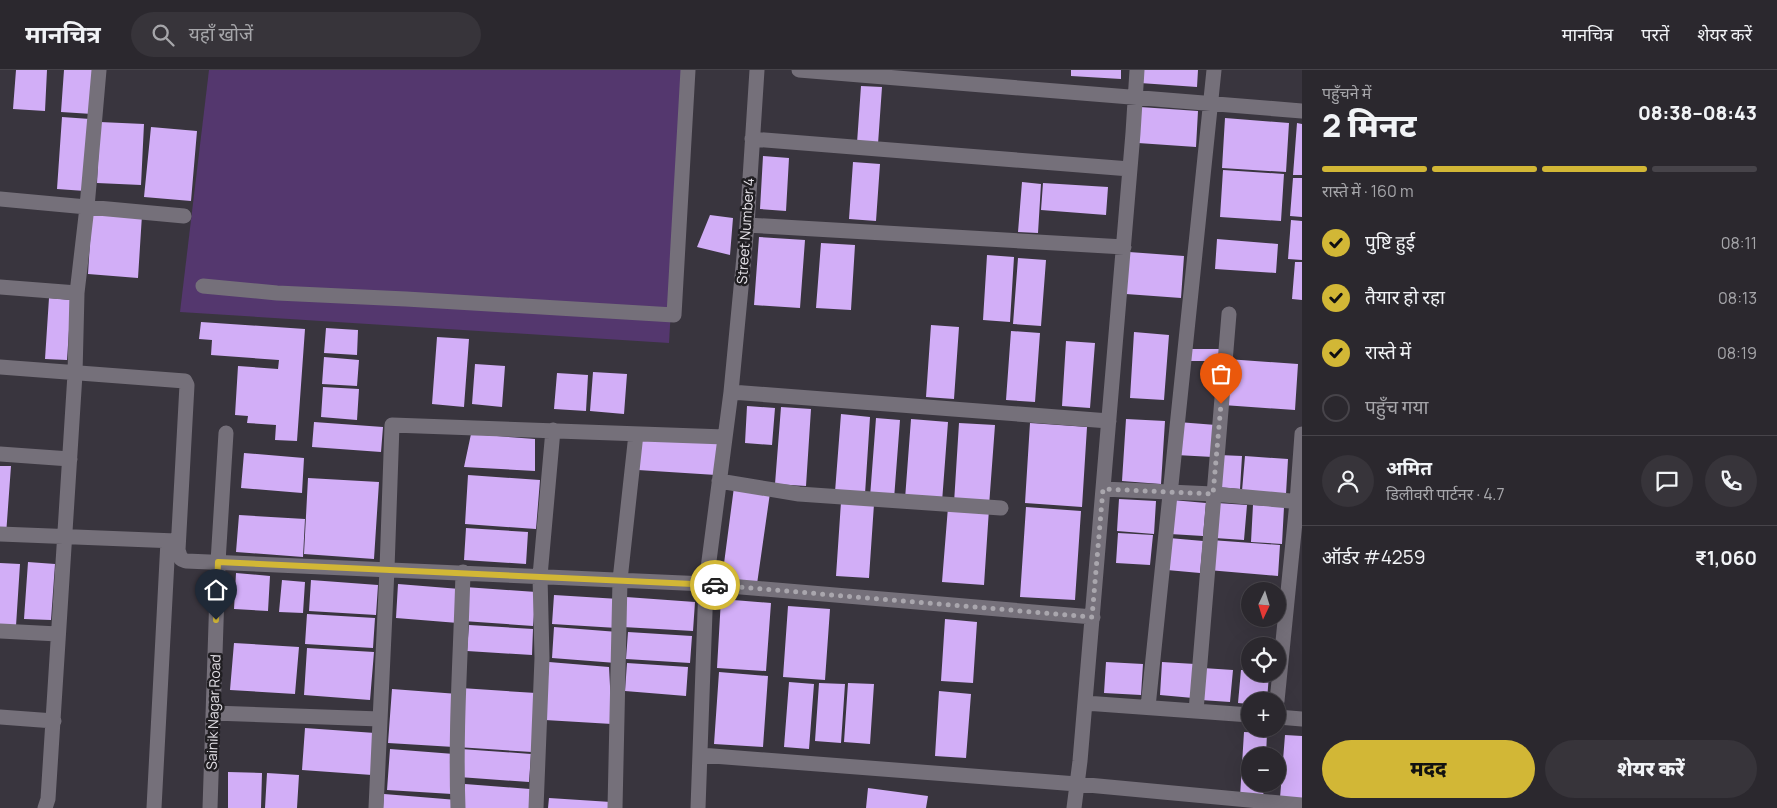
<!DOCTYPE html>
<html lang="hi">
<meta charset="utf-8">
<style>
body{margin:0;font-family:Manrope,"Noto Sans Devanagari",sans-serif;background:#37343a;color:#f1f3f6;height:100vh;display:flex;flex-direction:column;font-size:19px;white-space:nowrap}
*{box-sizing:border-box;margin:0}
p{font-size:16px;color:#a6a6aa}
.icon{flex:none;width:28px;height:28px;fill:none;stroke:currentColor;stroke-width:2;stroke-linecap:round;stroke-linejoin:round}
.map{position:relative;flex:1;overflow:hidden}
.sheet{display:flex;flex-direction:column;background:#2b282e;width:475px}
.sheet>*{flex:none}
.needle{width:32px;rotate:184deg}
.fabs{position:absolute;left:1241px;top:512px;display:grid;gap:10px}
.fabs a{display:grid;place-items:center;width:45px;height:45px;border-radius:50%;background:#2b282e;box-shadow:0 5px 20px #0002,0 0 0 1px #47444a;font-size:25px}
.pin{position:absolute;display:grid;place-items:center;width:42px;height:42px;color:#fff;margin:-51px -21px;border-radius:50% 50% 50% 0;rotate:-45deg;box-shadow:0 0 5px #0007}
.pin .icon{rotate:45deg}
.courier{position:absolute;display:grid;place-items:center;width:50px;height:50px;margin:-25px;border:4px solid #d2b736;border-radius:50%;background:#fff;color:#222;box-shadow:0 1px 6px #0007}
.summary em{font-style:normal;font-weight:800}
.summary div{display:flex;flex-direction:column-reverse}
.summary{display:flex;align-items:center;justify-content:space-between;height:85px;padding:0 20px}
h1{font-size:32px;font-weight:800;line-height:38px}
.bar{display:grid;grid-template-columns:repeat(4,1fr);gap:8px 5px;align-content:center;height:60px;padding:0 20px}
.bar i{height:6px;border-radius:4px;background:#47444a}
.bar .on{background:#d2b736}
.bar p{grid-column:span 4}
.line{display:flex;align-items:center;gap:12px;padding:0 20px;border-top:1px solid #47444a}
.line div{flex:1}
.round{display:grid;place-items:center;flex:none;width:52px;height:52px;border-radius:26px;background:#37343a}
ol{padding:0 20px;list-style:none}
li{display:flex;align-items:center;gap:15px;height:55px}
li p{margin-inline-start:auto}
li .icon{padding:5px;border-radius:50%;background:#d2b736;color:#111;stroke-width:4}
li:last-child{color:#a6a6aa}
li i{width:28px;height:28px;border:2px solid #47444a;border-radius:50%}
.primary-button{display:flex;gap:10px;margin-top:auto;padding:10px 20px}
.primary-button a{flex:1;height:58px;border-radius:30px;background:#d2b736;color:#111;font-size:20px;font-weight:800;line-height:58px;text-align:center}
.primary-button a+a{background:#37343a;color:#f1f3f6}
header{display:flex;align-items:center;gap:30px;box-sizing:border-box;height:70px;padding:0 25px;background:#2b282e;border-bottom:1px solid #47444a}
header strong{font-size:24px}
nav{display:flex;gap:28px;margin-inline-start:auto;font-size:18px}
.search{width:350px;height:45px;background:#37343a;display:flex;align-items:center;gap:12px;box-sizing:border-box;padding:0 18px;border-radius:28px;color:#a6a6aa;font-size:19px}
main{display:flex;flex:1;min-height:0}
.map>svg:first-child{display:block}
</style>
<header>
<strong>मानचित्र</strong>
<div class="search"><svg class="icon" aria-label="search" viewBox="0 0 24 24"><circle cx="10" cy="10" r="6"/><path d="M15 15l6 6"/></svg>यहाँ खोजें</div>
<nav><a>मानचित्र</a><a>परतें</a><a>शेयर करें</a></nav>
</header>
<main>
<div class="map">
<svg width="1302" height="738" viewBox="0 0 1302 738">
<rect width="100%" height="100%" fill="#39353e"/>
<path fill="#54376e" d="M209,0H685L669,273L180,242Z"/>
<path fill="#d2aef7" d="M16,0H47L45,41L13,39Z
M64,0H95L92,44L61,42Z
M1071,0H1121V9L1071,6Z
M1141,0H1198L1197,17L1140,13Z
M861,16L882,17L878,74L857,73Z
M1140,37L1198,41L1196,77L1138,73Z
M62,47L90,49L85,121L57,119Z
M1225,48L1289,53L1286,102L1222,98Z
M100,52L144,54L141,115L97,113Z
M1297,53L1302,54V105H1293Z
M151,57L197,61L191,131L144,127Z
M763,86L789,88L786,141L760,139Z
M853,92L880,94L876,151L849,149Z
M1223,100L1284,104L1281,151L1220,147Z
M1293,108H1302V147L1290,146Z
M1022,112L1041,114L1038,163L1018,162Z
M1043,113L1108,117L1106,145L1041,140Z
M92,141L142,145L138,208L88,204Z
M710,145L733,148L730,185L697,177Z
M1291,150L1302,151V190L1288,189Z
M759,167L805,170L800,238L754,235Z
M1217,169L1278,174L1276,203L1215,199Z
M821,173L855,175L851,240L816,238Z
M1129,182L1184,186L1181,228L1126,224Z
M987,185L1014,187L1010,252L983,250Z
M1018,188L1046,190L1041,256L1013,254Z
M1295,192H1302V230L1292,229Z
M49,228L71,230L67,290L45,289Z
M201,252L305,259L297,371L275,370L276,355L247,353L248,346L235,345L238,296L278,299L279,290L211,285L212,270L199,269Z
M931,255L959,257L954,329L926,327Z
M326,258L358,260L357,285L324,283Z
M1011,261L1040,263L1035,332L1006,330Z
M1134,262L1169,265L1164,330L1130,328Z
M437,267L469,269L464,337L432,334Z
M1066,271L1095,273L1090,338L1062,336Z
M1190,279H1220L1219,291H1190Z
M324,287L359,290L357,316L322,314Z
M1227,289L1298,294L1295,340L1223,335Z
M475,294L505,296L502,337L472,334Z
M593,302L627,304L624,344L590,341Z
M557,303L588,305L586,341L554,339Z
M323,317L359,319L357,350L321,347Z
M747,336L775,338L772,375L745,373Z
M781,337L811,339L806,416L775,414Z
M841,344L870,347L865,424L835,422Z
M876,348L900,350L894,429L870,427Z
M911,349L948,352L942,432L905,429Z
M1126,349L1165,351L1161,414L1122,411Z
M314,352L383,357L381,382L312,377Z
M1178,352L1216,355L1213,387L1176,385Z
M959,353L995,355L989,436L954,433Z
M1030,353L1087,357L1082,437L1025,433Z
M471,364L535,369V401L464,397Z
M640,367L718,372L716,405L638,400Z
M244,383L304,388L302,423L241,418Z
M1219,385L1242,386L1240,419L1217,417Z
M1245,386L1288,389L1286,424L1242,421Z
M0,396H11L6,465L0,464Z
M468,405L540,410L536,459L465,454Z
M308,408L379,412L374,489L304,484Z
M734,417L770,423L757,514L722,509Z
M1119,429L1156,431L1154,464L1117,461Z
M1172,430L1206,433L1203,466L1170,464Z
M841,432L874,434L869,508L836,506Z
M1217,433L1247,435L1244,470L1215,468Z
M1253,435L1284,437L1282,474L1251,472Z
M948,437L989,439L984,515L942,512Z
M1026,437L1081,441L1075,530L1020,527Z
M239,445L305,449L303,487L236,482Z
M466,458L528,462L526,494L464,490Z
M1118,463L1153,465L1150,495L1116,493Z
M1169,468L1203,471L1200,503L1167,500Z
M1211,470L1280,475L1278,506L1208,500Z
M28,492L55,494L51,550L24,549Z
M0,493L20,494L16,556L0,555Z
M236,503L270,506L268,541L234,539Z
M282,510L305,512L303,543L279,542Z
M311,510L378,515L376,545L309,541Z
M398,514L460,519L458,553L396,548Z
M465,517L536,522L533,556L463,551Z
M554,525L619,529L617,558L552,554Z
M626,527L695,532L693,561L623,557Z
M721,529L771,533L766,601L717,598Z
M788,536L830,539L825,610L783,607Z
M307,544L375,548L373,578L305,574Z
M945,549L977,552L973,613L941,611Z
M469,555L533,559L532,585L467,581Z
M554,557L618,562L616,593L552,588Z
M628,562L692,566L690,593L626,589Z
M234,573L299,577L295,624L230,620Z
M307,578L374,582L370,630L304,625Z
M549,592L609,597L612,654L545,650Z
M1106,592L1143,594L1141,625L1104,623Z
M1162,592L1195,594L1193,628L1160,625Z
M627,593L688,597L686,626L625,621Z
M1203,598L1233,600L1230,632L1201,630Z
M1241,600H1250V604H1269L1267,631H1250V634L1238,633Z
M719,602L768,606L763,677L714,674Z
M789,612L814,614L809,679L784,677Z
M819,613L845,614L841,673L815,671Z
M848,613L874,614L870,674L844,672Z
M461,618L536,623L532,682L457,677Z
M392,619L458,624L454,677L388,673Z
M939,621L971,624L966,688L935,686Z
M305,658L375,663L372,705L302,700Z
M1244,662L1267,663L1266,686H1250V714H1264L1263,729L1240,727Z
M1285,665L1302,666V729L1280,728Z
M390,679L454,684L452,724L387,720Z
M461,679L531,684L529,712L459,707Z
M228,702L262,703L261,738H228Z
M267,703L299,705L297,738H265Z
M465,714L530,719L529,738H463Z
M868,718L928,726L926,738H866Z
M384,724L457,730L456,738H383Z
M549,728L611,732L610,738H548Z"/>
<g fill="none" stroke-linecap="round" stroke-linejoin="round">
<path stroke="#75707a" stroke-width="15" d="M799,0L1302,41
M752,69L1130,99
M0,129L184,146
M747,155L1124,177
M203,216L277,223L406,229L674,245L688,0
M0,217L77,223
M0,297L185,311L187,315L178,480L181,489L186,491L706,514L1093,547
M731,322L1109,351
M0,384L70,389
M719,411L799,424L1001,438
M1103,419L1213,424L1302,432
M0,464L176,471
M0,561L58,564
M1277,631L1297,432L1302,364
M1085,633L1250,645
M1148,637L1214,0
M1196,641L1229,244
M213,643L380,649
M0,647L54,651
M1278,647L1302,649
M700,685L1077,714L1302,735
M45,738L48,729L75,304L77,223L87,137L99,0
M154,738L168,471
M210,738L218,492L226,363
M376,738L387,499L392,355L725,367
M458,738C455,659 461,581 463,502
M536,738L542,588L540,506L553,360
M615,738L620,510L636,364
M698,738L706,514L731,322L747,155L757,0
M1074,738L1080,691L1133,63L1137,0"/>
</g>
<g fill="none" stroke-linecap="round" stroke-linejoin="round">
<path stroke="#a9a6ad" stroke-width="5" stroke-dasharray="0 9" d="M715,515L1092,547L1103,419L1213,424L1221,334"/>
<path stroke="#d2b736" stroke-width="6" d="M216,550L218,492L715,515"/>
</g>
<g text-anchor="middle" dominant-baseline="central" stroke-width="5" stroke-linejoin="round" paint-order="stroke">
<g font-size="14" fill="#e6e3e9" stroke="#201e22">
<text transform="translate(745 161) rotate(-86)">Street Number 4</text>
<text transform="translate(213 642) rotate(-88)">Sainik Nagar Road</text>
</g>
</g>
</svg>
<div class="fabs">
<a><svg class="needle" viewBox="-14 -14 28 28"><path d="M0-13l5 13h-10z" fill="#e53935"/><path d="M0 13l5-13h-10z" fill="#a6a6aa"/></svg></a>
<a><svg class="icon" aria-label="locate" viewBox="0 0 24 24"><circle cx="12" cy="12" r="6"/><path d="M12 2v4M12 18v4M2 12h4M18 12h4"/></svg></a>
<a>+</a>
<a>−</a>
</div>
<div class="pin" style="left:1221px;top:334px;background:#ea580c"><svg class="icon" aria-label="bag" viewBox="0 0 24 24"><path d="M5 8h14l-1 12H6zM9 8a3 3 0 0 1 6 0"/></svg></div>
<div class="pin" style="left:216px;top:550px;background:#1f2937"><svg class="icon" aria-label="home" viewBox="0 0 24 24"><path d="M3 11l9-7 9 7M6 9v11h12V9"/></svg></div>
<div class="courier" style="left:715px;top:515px"><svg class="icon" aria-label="car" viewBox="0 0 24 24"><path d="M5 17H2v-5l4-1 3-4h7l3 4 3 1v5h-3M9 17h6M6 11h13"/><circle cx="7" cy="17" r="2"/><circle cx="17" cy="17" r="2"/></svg></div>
</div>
<section class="sheet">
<div class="summary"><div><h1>2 मिनट</h1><p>पहुँचने में</p></div><em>08:38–08:43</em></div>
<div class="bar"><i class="on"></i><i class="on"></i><i class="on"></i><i></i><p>रास्ते में · 160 m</p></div>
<ol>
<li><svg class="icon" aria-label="check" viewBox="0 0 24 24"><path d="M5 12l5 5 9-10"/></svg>पुष्टि हुई<p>08:11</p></li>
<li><svg class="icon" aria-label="check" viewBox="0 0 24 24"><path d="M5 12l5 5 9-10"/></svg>तैयार हो रहा<p>08:13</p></li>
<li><svg class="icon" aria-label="check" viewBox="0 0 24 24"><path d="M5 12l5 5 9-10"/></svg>रास्ते में<p>08:19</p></li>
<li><i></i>पहुँच गया</li>
</ol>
<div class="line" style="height:90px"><a class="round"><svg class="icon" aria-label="person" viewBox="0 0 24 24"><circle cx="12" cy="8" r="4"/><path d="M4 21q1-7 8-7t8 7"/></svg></a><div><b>अमित</b><p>डिलीवरी पार्टनर · 4.7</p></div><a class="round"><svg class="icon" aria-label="chat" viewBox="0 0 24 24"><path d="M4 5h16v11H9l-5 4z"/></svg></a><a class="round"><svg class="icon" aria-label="phone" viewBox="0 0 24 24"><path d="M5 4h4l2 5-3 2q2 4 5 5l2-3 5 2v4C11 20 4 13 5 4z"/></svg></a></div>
<div class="line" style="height:65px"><div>ऑर्डर #4259</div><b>₹1,060</b></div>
<div class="primary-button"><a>मदद</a><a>शेयर करें</a></div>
</section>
</main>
